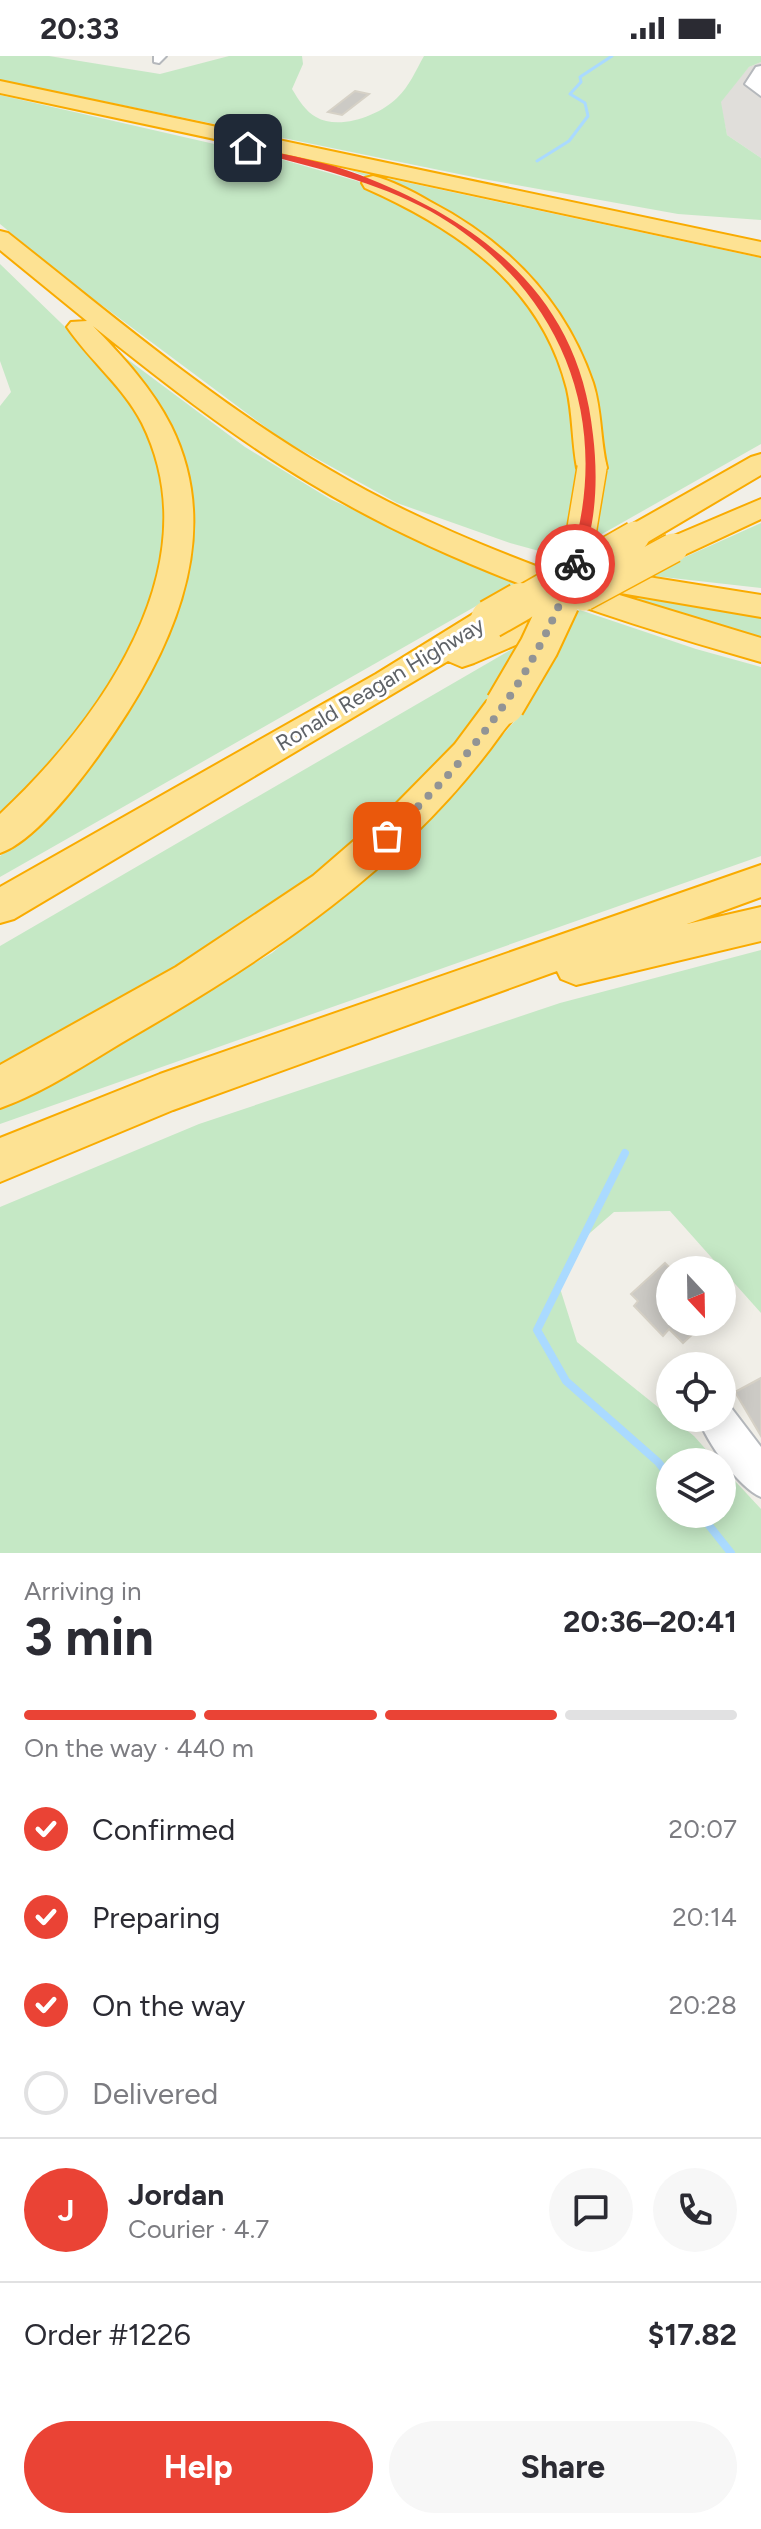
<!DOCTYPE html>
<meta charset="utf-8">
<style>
body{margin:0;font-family:Figtree,sans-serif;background:#f7f7f7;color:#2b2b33;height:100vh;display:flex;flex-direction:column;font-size:30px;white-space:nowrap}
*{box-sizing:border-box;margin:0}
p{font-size:26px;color:#7c7c81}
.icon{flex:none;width:44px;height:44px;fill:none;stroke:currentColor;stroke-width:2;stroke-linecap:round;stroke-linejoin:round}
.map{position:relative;height:1497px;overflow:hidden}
.drawer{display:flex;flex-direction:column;background:#fff;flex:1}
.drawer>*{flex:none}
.needle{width:52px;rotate:158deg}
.controls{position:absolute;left:656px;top:1200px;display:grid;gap:16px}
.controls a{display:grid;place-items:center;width:80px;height:80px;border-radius:50%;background:#fff;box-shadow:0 4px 20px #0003;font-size:40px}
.pin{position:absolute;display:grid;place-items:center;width:68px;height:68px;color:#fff;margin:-34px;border-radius:16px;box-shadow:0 4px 12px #0006}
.courier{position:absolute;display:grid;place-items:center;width:80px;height:80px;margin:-40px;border:6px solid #ea4335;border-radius:50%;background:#fff;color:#222;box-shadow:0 2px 10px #0007}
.summary em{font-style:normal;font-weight:700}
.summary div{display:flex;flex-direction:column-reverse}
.summary{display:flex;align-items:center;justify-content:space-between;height:136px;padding:0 24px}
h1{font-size:52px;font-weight:700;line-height:60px}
.bar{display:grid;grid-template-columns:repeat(4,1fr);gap:12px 8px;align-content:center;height:96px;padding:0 24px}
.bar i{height:10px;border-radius:6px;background:#e1e1e2}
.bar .current{background:#ea4335}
.bar p{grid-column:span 4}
.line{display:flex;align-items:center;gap:20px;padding:0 24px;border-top:2px solid #e1e1e2}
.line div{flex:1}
.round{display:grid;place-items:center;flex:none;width:84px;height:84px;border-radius:42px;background:#f7f7f7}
ol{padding:0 24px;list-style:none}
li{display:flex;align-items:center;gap:24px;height:88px}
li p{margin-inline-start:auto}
li .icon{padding:8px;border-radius:50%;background:#ea4335;color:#fff;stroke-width:4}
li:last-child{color:#7c7c81}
li i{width:44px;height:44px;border:4px solid #e1e1e2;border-radius:50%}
.button{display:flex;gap:16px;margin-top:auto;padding:16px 24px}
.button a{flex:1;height:92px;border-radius:48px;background:#ea4335;color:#fff;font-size:32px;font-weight:700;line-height:92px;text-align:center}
.button a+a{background:#f7f7f7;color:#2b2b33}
.status{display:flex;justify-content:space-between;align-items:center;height:56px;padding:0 40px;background:#fff;direction:ltr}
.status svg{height:22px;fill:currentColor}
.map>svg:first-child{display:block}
</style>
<div class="status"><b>20:33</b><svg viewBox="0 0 49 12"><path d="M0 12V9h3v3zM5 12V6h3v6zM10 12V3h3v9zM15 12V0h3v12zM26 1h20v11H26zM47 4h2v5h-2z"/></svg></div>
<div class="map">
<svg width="761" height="1497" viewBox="0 0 761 1497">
<rect width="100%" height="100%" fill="#f1efe8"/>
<path fill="#e0deda" d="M761,6V102L727,79L720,45L749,11Z"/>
<path fill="#c5e8c5" d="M0,0H49L160,18L229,0H302L303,8L292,33C298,43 306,56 316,61C339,75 380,59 397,42C409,31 416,14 424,0H761V6L749,11L721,46L727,79L761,102V164L678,158L483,123L0,24Z
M0,39L280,103L357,125L436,161L518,229L560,295L583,408L561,501L510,487L397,447L283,384L72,227L0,168Z
M349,114L761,202V388L595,482C600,450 607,417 604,385C599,333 574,276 544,234C526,210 486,178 460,163C426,141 387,128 349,114Z
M0,208L89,294L125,338L152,385L165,441V494L156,537L108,641L0,765V350L11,336L0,305Z
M111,291L245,391L330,443L515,528L0,821V800L18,786L83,715L191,461Z
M761,467V532L645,519Z
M618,534L674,546L761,558V584L610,538Z
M580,554L696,593L761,611V800L0,1068V1054L272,897L422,771L520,659L568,559Z
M533,581L440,715L279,853L0,1018V890Z
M761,894V1257L670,1155L614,1156L575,1190L558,1226L577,1286L694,1380L717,1406H670V1458H722V1411L761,1453V1497H0V1151L199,1068L560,947Z"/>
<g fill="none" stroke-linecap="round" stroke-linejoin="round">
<path stroke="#aadaff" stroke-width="3" d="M537,105L569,85L588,60L585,47L570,38L581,26L580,21L612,0"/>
<path stroke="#aadaff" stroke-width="8" d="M625,1097L537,1274L566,1325L658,1406L670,1421
M700,1458L731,1497"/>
</g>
<path fill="#cccac5" stroke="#d6d1c6" stroke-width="2" d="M355,35L369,38L342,59L328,56Z
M665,1207L672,1214L668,1234L670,1266H687L696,1275L683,1287L669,1273L663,1280L634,1250L638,1245L631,1238Z
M761,1322V1380L735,1336Z"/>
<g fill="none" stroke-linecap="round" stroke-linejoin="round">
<defs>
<path id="minor" d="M154,0H166L159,7L154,6Z
M761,10V40L745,28L756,11Z
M722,1346L729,1349L761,1391V1441C738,1431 707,1386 698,1362H722Z"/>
<path id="highway" d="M0,25L761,186V200L0,37Z
M373,120C392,125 412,135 429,145C506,185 565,244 593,327C602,355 600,384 607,412L602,418L592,421L582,418L577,412C572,386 573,359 567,333C541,229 457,173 365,132L362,127L365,122Z
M0,175L8,177C113,260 215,347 330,414C409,461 494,495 579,526L576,522L581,515L592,512L761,539V561L603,534L761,582V606C605,562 449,511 310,427C233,381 163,326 93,270C122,300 152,332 171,370C228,485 166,606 98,700C77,729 33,786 0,797V758C100,664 213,510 142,367C123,330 90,305 67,271L71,266L87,265L0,194Z
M761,398V419L646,487L635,490L624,487L619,480L624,473L751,401Z
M761,443V463L684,499L673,502L662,499L657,492L662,485Z
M490,552L502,555L507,563L504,568L536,556L548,559L553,567L548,575L474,607L462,611L448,605L14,863L0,867V831L376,618L478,555Z
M505,637L518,640L523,649C517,660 508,668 501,678C407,810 267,903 128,983C87,1007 45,1036 0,1052V1009L176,911L313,820L394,750L455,688L487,645Z
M761,809V841L687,868L761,851V885L576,929L561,923L557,915L173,1054L0,1126V1082L160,1018Z"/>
</defs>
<use href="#minor" stroke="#b5b8bc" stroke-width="4"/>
<use href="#highway" stroke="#f9ab00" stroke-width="4"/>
<use href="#minor" fill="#fff" fill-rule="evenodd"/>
<use href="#highway" fill="#fde293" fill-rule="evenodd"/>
<defs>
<path id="highway-bridge-far1" d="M584,540L673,492
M516,548L635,480
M559,548L581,478L592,412"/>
<path id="highway-bridge" d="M490,563L520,546
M505,649L539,591L560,546"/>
</defs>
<use href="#highway-bridge-far1" stroke="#f9ab00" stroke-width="32" stroke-linecap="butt"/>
<use href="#highway-bridge" stroke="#f9ab00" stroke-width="42" stroke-linecap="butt"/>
<use href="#highway-bridge-far1" stroke="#fde293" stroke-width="29"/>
<use href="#highway-bridge" stroke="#fde293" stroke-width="38"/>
</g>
<path fill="#ea4335" d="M248,90C285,99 325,105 360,119C481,166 579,239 593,379C598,420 597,471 579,510L569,508C616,364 561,229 430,155C373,124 308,110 245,93Z"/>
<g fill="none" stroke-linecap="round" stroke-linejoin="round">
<path stroke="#929495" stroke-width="8" stroke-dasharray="0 14.4" d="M387,780C474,700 536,620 575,508"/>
</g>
<g text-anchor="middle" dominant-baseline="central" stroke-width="6" stroke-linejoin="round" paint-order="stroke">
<g font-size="22" fill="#5f6368" stroke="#fff">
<text transform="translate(380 628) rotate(-31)">Ronald Reagan Highway</text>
</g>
</g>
</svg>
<div class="controls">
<a><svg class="needle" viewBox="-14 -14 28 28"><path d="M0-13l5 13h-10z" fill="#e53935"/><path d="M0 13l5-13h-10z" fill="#7c7c81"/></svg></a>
<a><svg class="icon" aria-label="locate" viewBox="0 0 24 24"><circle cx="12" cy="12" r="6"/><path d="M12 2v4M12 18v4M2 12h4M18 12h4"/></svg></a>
<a><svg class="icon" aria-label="layers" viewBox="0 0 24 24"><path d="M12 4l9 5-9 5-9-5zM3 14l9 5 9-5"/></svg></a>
</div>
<div class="pin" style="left:387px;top:780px;background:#ea580c"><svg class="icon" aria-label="bag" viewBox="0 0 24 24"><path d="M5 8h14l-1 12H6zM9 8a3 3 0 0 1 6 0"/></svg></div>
<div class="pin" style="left:248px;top:92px;background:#1f2937"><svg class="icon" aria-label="home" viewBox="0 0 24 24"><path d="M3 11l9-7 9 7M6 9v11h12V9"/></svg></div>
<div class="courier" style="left:575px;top:508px"><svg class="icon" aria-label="bike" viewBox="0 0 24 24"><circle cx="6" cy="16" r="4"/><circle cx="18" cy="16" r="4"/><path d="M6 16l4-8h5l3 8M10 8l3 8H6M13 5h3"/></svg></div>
</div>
<section class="drawer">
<div class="summary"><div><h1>3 min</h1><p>Arriving in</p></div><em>20:36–20:41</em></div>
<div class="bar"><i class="current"></i><i class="current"></i><i class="current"></i><i></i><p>On the way · 440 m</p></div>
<ol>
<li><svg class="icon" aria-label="check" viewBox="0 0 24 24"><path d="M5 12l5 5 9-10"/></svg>Confirmed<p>20:07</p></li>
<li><svg class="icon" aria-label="check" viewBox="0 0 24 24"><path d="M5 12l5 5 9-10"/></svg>Preparing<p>20:14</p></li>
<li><svg class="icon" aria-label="check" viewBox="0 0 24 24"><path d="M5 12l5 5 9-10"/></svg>On the way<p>20:28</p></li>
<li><i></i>Delivered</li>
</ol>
<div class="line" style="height:144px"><b class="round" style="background:#ea4335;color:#fff">J</b><div><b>Jordan</b><p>Courier · 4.7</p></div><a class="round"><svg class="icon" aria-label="chat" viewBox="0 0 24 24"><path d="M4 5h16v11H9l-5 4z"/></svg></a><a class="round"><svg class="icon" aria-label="phone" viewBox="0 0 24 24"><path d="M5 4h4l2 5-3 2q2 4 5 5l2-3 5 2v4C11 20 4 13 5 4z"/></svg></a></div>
<div class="line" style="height:104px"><div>Order #1226</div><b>$17.82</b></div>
<div class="button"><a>Help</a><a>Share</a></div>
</section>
